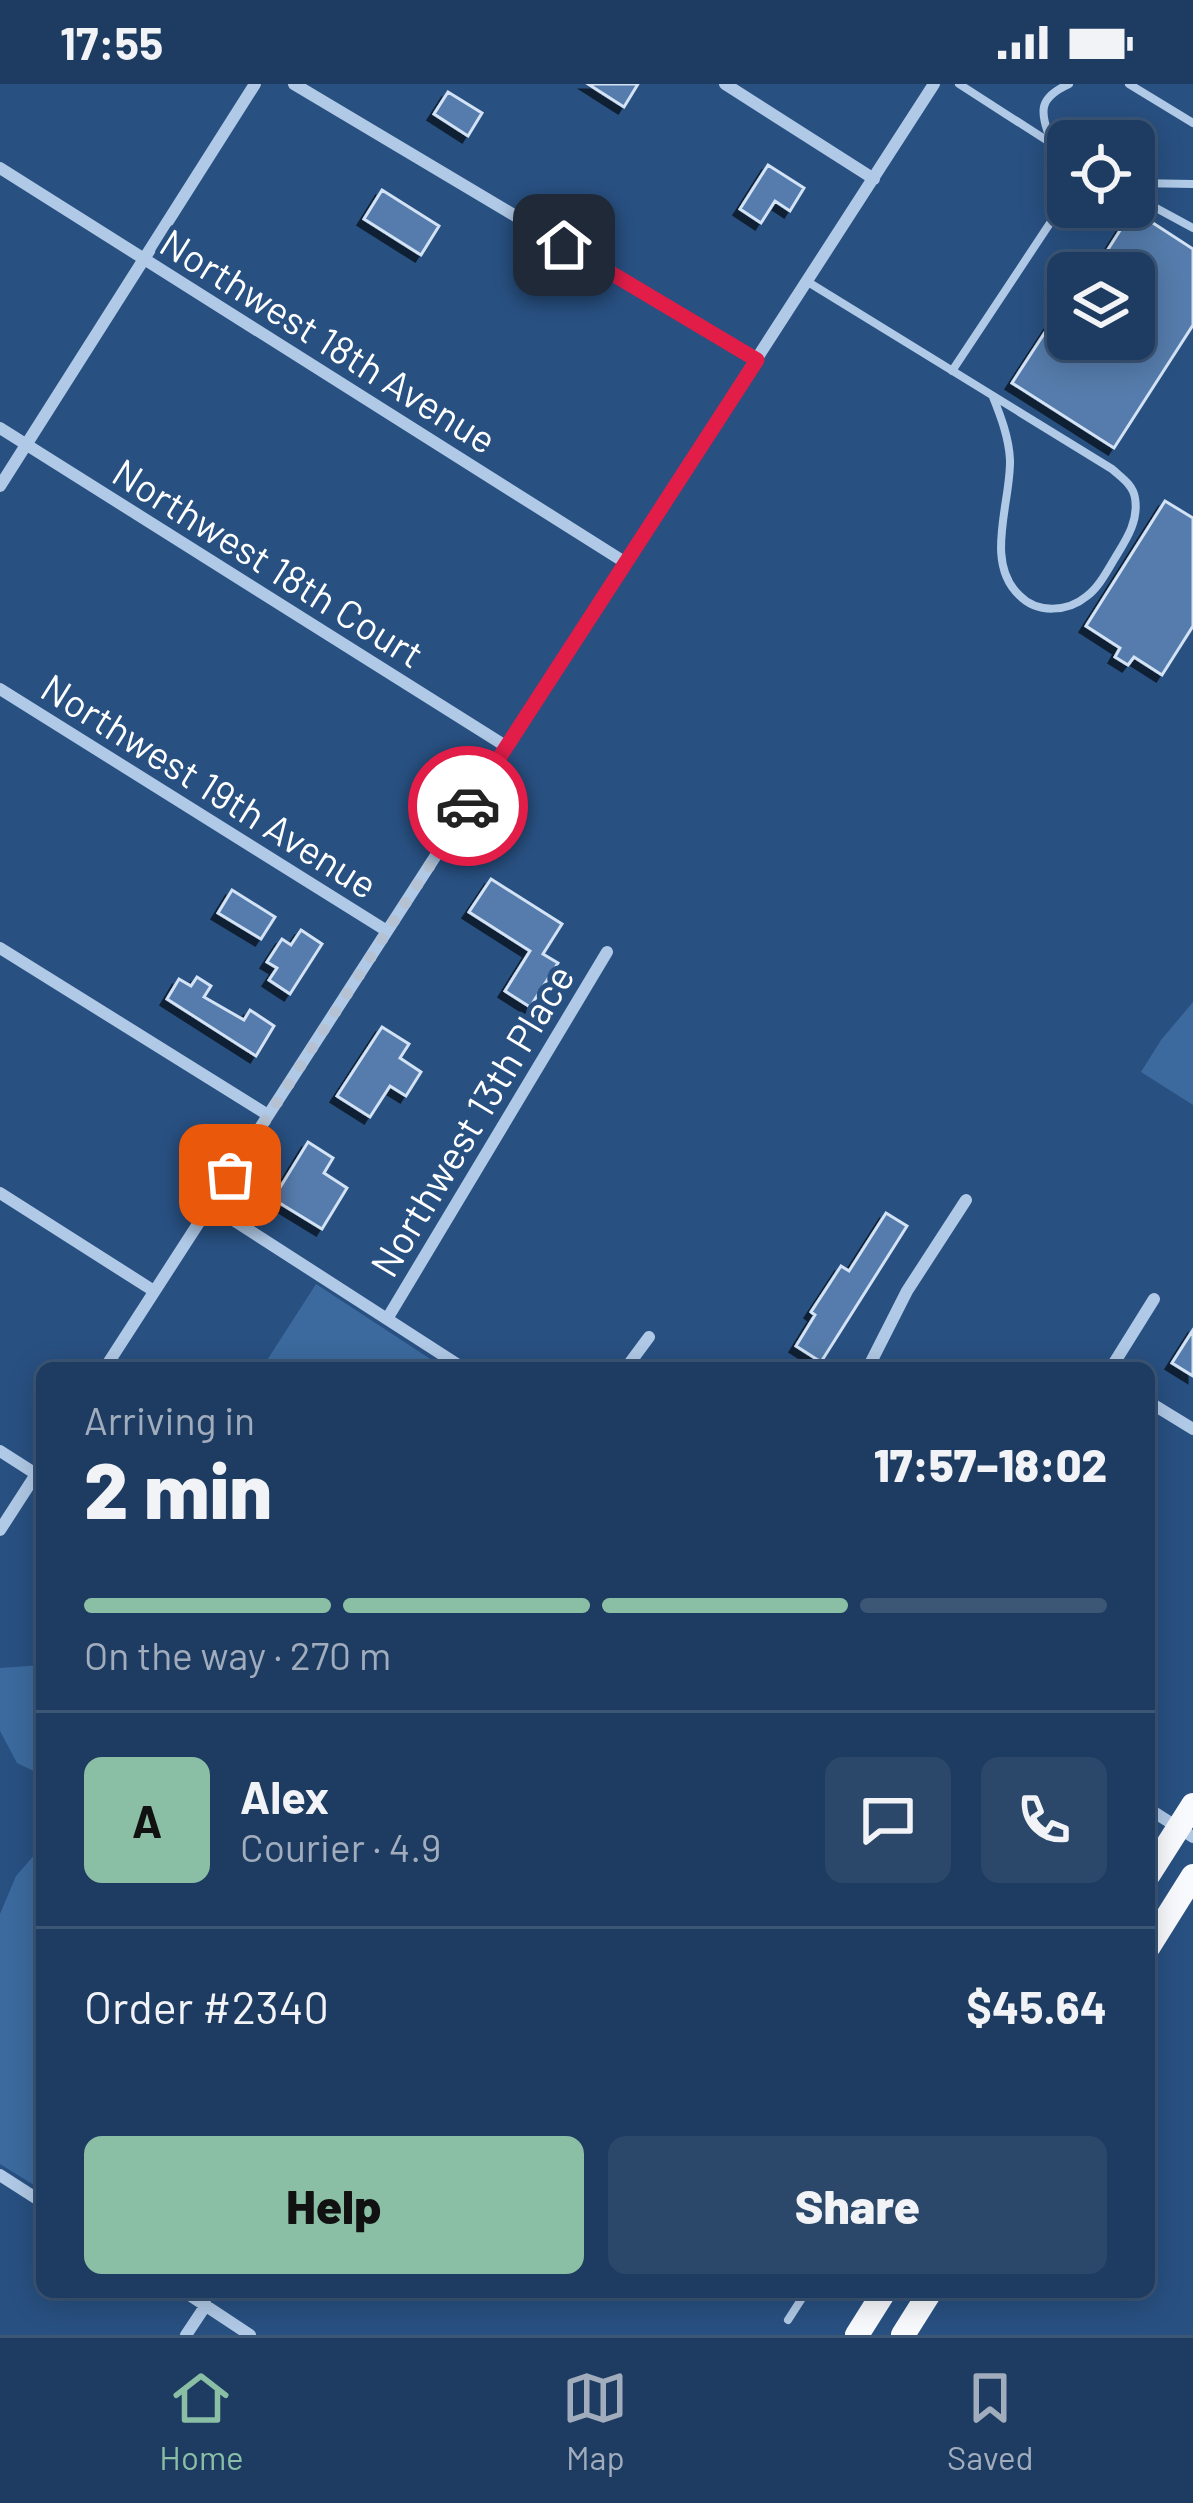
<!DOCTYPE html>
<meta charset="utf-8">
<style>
body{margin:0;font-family:Barlow,sans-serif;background:#2b476a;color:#f1f3f6;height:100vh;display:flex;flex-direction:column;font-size:45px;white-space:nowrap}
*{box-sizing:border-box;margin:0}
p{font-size:39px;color:#a1adbd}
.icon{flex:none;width:66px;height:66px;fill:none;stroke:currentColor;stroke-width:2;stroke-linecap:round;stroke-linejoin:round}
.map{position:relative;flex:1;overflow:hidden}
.panel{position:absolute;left:36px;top:1278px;width:1119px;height:936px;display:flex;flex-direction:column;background:#1e3c61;border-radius:18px;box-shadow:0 6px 30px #0003,0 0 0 3px #3c5676}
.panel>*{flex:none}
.tools{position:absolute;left:1047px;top:36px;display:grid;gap:24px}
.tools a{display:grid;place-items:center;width:108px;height:108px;border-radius:18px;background:#1e3c61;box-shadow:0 6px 30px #0003,0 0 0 3px #3c5676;font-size:60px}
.pin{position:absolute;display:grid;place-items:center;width:102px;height:102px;color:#fff;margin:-51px;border-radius:24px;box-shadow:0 6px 18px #0006}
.courier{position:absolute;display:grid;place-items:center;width:120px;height:120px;margin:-60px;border:9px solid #e11d48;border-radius:50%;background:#fff;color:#222;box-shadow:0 3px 15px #0007}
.summary em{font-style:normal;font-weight:800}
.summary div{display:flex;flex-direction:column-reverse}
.summary{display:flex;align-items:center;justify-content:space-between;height:204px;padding:0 48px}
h1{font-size:78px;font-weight:800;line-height:90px}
.bar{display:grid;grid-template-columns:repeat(4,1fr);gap:18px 12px;align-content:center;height:144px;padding:0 48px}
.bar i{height:15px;border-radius:9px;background:#3c5676}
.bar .active{background:#8abfa5}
.bar p{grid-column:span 4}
.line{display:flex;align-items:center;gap:30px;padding:0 48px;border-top:3px solid #3c5676}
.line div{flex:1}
.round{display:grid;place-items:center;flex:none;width:126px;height:126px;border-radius:18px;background:#2b476a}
.cta{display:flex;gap:24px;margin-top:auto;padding:24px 48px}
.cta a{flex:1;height:138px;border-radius:18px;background:#8abfa5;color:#111;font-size:48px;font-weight:800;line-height:138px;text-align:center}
.cta a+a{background:#2b476a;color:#f1f3f6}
.status{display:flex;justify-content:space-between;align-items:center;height:84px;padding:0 60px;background:#1e3c61;direction:ltr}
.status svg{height:33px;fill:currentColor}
.tabs{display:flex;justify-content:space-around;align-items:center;height:168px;border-top:3px solid #3c5676;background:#1e3c61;font-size:33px;color:#a1adbd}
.tabs a{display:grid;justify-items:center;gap:6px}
.tabs .active{color:#8abfa5}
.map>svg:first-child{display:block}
</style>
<div class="status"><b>17:55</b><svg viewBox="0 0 49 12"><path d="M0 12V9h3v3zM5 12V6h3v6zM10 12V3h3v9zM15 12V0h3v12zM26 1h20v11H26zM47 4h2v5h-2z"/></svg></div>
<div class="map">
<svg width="1193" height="2251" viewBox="0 0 1193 2251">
<defs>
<filter id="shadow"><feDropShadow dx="-6" dy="6" stdDeviation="0" flood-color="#0009"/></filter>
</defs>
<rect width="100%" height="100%" fill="#285081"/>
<path fill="#3c6a9e" d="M1193,918V1021L1141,988L1161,956Z
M316,1200L444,1284H262Z
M42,1581V1691L17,1679L0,1647V1584Z
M42,1762V2106L0,2080V1830L16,1792Z"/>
<path fill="#547cac" stroke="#d3e3f5" stroke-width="3" filter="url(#shadow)" d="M588,0H638L624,23Z
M448,8L482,29L468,52L434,30Z
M768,81L804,104L790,127L775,117L761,139L740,125Z
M382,106L439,142L421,171L364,135Z
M1133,126L1193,165V241L1114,364L1012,299L1068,213V255H1134V189H1093Z
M1165,417L1193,434V542L1162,591L1134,573L1128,581L1115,573L1120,564L1086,542Z
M491,795L562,840L543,870L558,879L530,923L505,907L530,867L469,828Z
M232,806L275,833L261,855L218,829Z
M301,846L322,860L290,910L269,896L277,884L267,878L282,855L291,861Z
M197,893L211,902L204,913L244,936L250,926L274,942L256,972L167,915L179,895L191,902Z
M382,943L409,960L400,974L421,988L406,1012L390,1002L370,1033L337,1012Z
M308,1058L333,1074L324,1089L347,1104L322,1145L273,1115Z
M886,1129L907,1142L821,1278L796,1262L815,1231L811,1228L841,1182L849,1187Z
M1193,1246V1292L1172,1279Z"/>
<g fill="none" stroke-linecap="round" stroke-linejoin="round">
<path stroke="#b0c9e6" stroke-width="8" d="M959,0L1068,70
M1129,0L1193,39
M1051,58C1041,28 1036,15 1069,0
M1134,99L1193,100
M1134,112L1193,144
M808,198L1112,385C1122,394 1133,401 1135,414C1139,437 1126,456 1115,474C1107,487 1099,503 1087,512C1068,528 1037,530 1019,511C984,478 1011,418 1010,376C1009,354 1001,333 993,313
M952,287L1068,112
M788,2236L806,2208"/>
<path stroke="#b0c9e6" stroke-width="12" d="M294,0L757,276
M725,0L874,95
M0,84L626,479
M0,344L507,663
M0,402L255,0
M0,605L387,847
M0,864L268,1031
M0,1109L154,1207
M210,1121L463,1284
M387,1235L607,868
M105,1284L934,0
M626,1284L649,1253
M868,1284L907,1207L966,1116
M1111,1284L1154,1215
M1149,1318L1193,1345
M0,1367L36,1390
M0,1446L42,1381
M1149,1725L1193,1753
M0,2091L42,2118
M185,2208L250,2251
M186,2251L206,2221"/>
<path stroke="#f8fafe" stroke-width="24" d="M1149,1790L1193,1721
M1149,1862L1193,1792
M857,2251L884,2208
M903,2251L930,2208"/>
</g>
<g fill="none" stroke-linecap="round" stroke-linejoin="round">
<path stroke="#b4c2d3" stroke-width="12" stroke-dasharray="0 21.6" d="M230,1091L468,722"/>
<path stroke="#e11d48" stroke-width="15" d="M468,722L757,276L564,161"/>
</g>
<g text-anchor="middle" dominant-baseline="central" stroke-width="10" stroke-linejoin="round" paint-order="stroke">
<g font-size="39" fill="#fff" stroke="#285081">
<text transform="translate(329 256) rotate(32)">Northwest 18th Avenue</text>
<text transform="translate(269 478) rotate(32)">Northwest 18th Court</text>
<text transform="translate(210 701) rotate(32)">Northwest 19th Avenue</text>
<text transform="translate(471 1036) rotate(-59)">Northwest 13th Place</text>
</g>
</g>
</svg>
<div class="tools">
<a><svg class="icon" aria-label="locate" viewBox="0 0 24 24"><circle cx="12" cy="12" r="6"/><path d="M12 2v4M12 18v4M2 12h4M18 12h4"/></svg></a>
<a><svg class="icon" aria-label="layers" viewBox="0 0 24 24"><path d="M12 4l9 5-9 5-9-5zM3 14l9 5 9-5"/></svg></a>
</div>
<div class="pin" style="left:230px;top:1091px;background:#ea580c"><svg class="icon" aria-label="bag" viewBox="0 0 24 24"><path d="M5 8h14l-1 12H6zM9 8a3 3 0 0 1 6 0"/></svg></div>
<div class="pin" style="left:564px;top:161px;background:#1f2937"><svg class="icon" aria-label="home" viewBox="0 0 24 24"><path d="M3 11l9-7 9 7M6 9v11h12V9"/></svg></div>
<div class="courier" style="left:468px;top:722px"><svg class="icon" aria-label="car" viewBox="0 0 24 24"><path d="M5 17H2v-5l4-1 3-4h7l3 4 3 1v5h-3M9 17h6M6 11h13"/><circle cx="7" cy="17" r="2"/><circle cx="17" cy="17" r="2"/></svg></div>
<section class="panel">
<div class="summary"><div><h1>2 min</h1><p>Arriving in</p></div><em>17:57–18:02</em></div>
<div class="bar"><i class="active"></i><i class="active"></i><i class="active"></i><i></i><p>On the way · 270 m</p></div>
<div class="line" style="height:216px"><b class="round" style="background:#8abfa5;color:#111">A</b><div><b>Alex</b><p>Courier · 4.9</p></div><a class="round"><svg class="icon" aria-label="chat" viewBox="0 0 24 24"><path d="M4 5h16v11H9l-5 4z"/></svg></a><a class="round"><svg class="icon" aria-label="phone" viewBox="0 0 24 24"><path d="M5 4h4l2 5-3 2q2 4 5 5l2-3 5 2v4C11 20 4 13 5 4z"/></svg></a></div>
<div class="line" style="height:156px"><div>Order #2340</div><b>$45.64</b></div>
<div class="cta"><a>Help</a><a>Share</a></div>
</section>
</div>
<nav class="tabs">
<a class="active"><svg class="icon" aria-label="home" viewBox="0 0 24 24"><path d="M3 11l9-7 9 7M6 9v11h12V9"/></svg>Home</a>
<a><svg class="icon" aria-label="map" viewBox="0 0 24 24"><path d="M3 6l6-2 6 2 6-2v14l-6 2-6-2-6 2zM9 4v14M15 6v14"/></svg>Map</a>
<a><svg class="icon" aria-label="saved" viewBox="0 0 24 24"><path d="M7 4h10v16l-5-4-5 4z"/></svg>Saved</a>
</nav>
